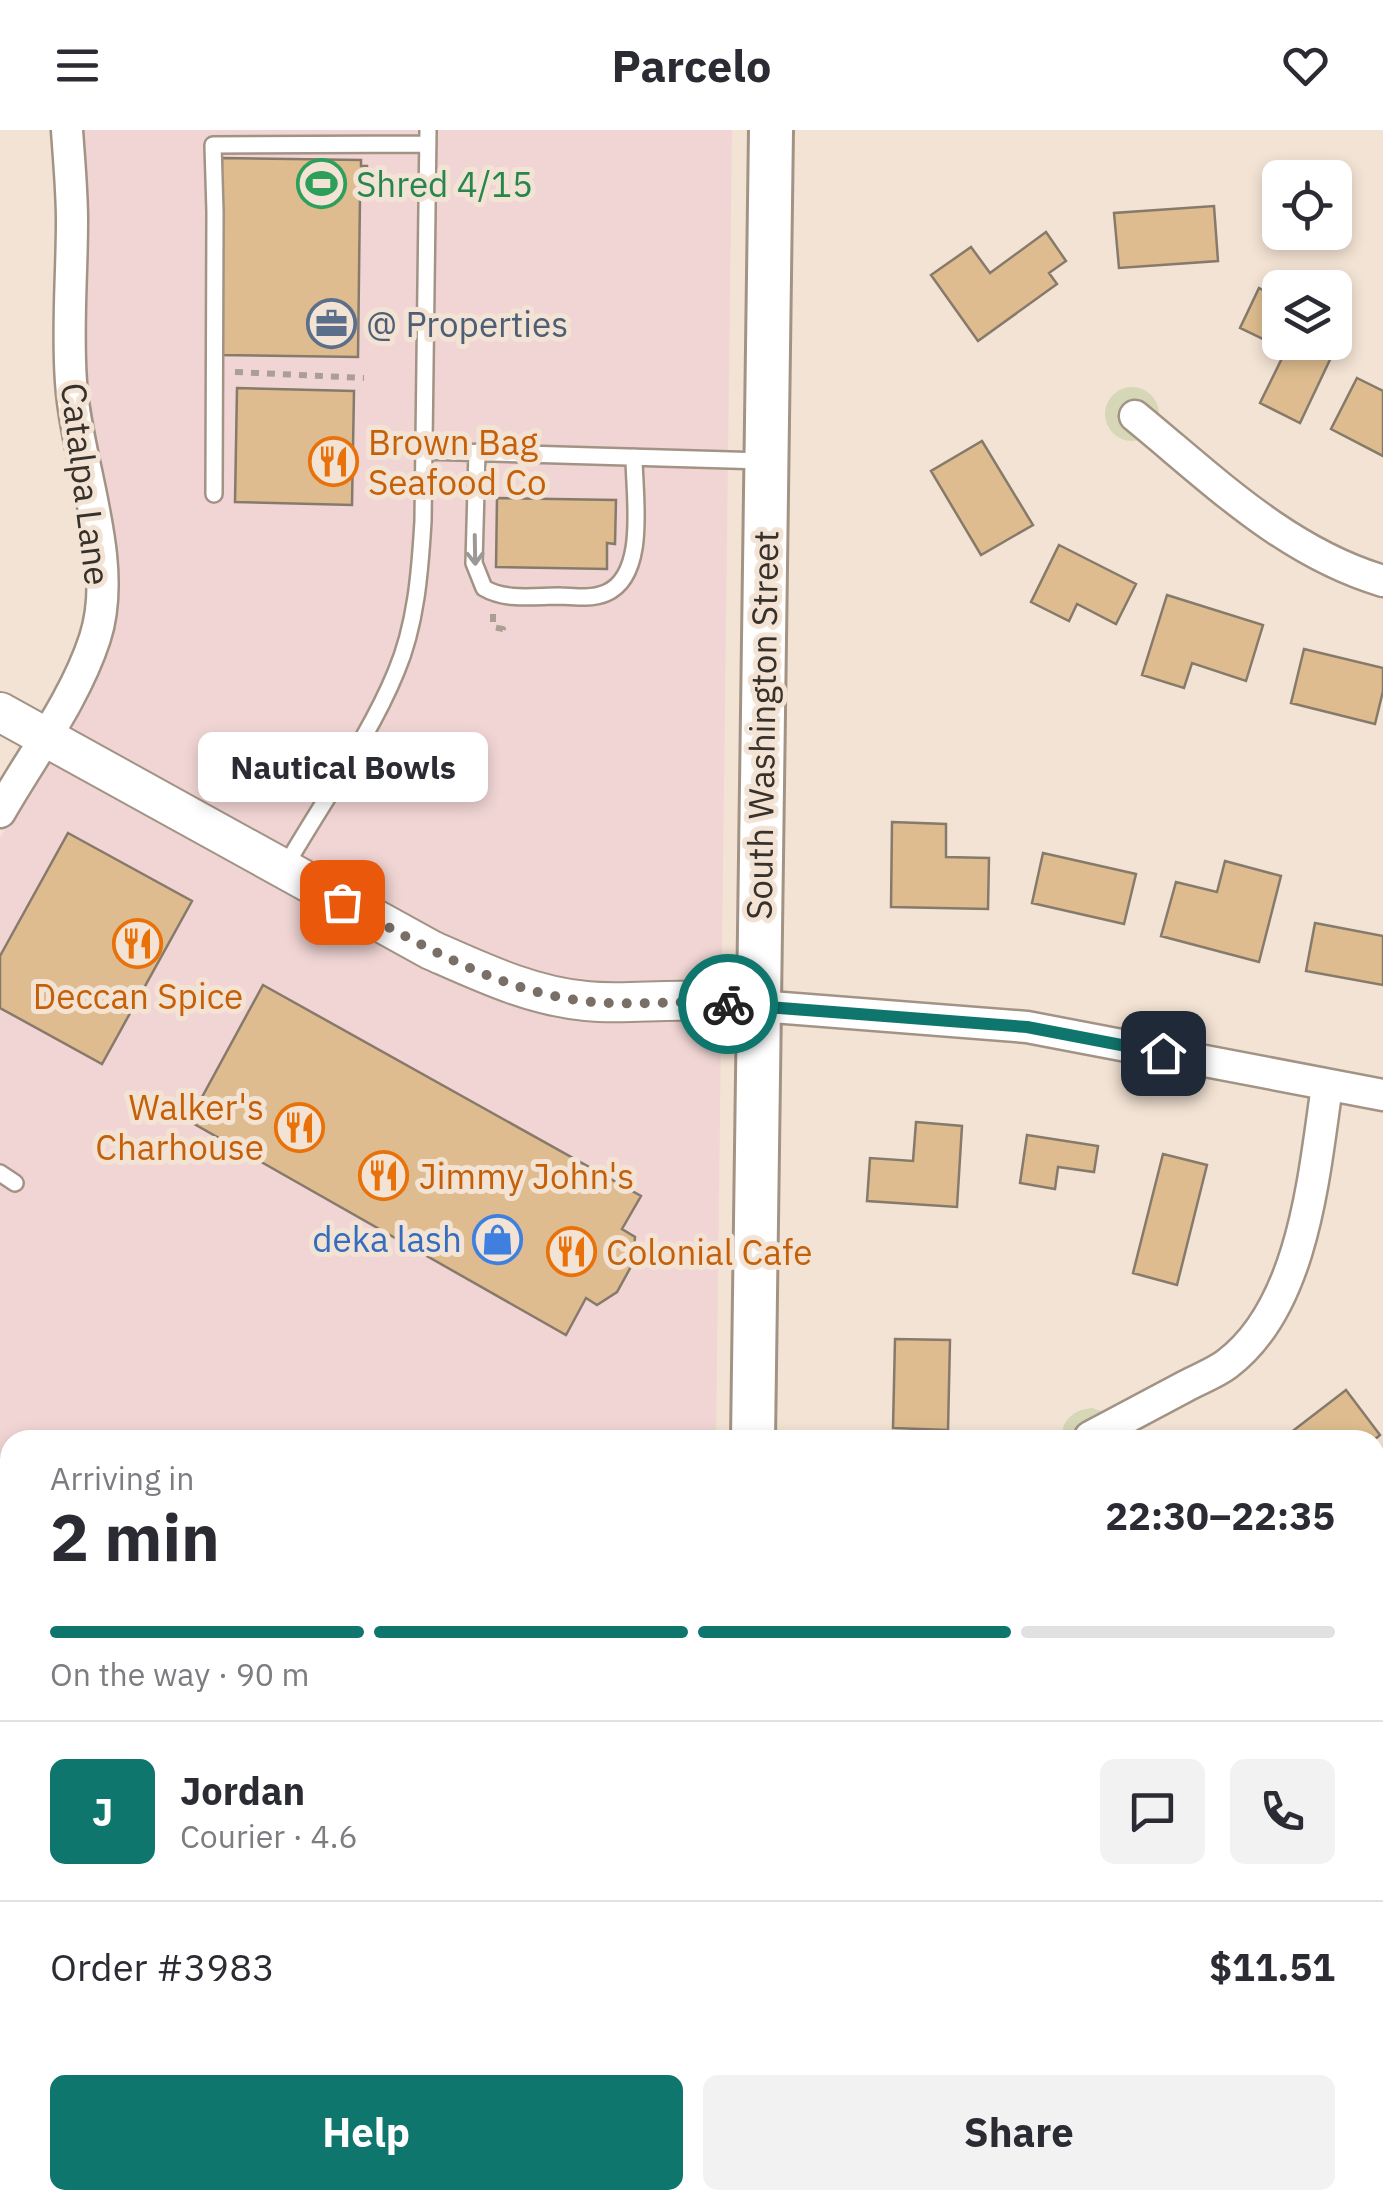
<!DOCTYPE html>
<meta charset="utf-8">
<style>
body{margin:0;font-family:"IBM Plex Sans",sans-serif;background:#f2f2f3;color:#2b2b33;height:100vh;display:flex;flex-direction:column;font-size:38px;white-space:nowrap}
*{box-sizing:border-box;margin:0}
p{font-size:32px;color:#7c7c81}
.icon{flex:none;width:55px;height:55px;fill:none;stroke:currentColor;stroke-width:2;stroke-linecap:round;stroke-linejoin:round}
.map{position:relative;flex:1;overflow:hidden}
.drawer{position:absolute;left:0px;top:1300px;width:1385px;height:780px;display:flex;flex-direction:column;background:#fff;border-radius:30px 30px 0 0;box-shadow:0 5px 15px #0003}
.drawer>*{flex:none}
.buttons{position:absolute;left:1262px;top:30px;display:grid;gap:20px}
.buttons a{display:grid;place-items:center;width:90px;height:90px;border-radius:15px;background:#fff;box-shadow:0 5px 15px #0003;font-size:50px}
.pin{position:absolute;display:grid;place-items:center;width:85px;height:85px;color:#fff;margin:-42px;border-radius:20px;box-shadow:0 5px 15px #0006}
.courier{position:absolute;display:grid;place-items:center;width:100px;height:100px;margin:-50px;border:8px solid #0f766e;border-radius:50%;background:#fff;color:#222;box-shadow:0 2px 12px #0007}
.bubble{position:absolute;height:70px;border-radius:15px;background:#fff;box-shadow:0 5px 15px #0003;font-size:32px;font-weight:700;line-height:70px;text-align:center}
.headline em{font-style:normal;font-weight:700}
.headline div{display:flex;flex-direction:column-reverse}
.headline{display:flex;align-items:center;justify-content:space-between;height:170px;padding:0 50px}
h1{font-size:65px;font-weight:700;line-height:75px}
.bar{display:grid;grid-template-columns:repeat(4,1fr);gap:15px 10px;align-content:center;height:120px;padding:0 50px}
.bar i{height:12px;border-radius:8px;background:#e1e1e2}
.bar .selected{background:#0f766e}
.bar p{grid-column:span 4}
.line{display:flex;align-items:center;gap:25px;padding:0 50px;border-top:2px solid #e1e1e2}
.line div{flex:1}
.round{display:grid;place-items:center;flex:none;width:105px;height:105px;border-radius:15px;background:#f2f2f3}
.action{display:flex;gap:20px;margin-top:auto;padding:20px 50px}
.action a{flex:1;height:115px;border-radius:15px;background:#0f766e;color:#fff;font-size:40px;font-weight:700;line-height:115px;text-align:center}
.action a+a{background:#f2f2f3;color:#2b2b33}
header{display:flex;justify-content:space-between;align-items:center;height:130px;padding:0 50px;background:#fff;font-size:45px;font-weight:700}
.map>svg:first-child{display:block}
</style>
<header><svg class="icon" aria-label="menu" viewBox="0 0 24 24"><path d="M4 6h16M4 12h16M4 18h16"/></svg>Parcelo<svg class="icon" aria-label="heart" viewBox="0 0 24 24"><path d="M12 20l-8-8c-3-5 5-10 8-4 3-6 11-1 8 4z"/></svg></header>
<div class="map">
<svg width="1383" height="2080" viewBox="0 0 1383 2080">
<rect width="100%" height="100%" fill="#f3e3d4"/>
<path fill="#f0d5d4" d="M74,0H732L716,1310H10V1988L0,1992V708L62,597L100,520L81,277Z
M904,2070H1125L1185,2080H798L797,2072Z"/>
<path fill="#d5d7b6" d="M1105 284a27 27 0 1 1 54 0a27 27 0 1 1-54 0Z
M1092,1278L1106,1283L1118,1303L1117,1310H1062C1061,1290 1073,1280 1092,1278Z"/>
<path fill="#debc8f" stroke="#867a6b" stroke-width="2.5" d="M222,28L361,30V36H367V67L360,66L358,227L219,225Z
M1214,76L1218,131L1119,138L1114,83Z
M1046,102L1066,131L1049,143L1057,154L978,211L931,145L971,117L990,143Z
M1259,158L1280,169V212H1335V195L1344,200L1300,293L1260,273L1286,220L1240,198Z
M1357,248L1383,261V326L1331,299Z
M237,258L354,261L352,375L235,372Z
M982,311L1033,395L981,425L931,341Z
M497,368L616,370L615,414L607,413V439L496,437Z
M1059,415L1136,454L1116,494L1077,474L1069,491L1031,472Z
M1167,465L1263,495L1246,551L1192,533L1184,558L1142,545Z
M1304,519L1383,538V561L1375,594L1291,573Z
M892,692L946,694V727L989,728L988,779L891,777Z
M68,703L192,771L102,934L0,878V826Z
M1043,723L1136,744L1124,794L1032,773Z
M1225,731L1281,746L1259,832L1161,806L1176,752L1217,762Z
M1315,793L1383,806V855L1306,841Z
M263,855L641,1066L622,1099L635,1107L633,1133L617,1162L597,1175L586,1168L566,1205L189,991Z
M916,992L962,996L957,1077L867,1071L870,1028L913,1031Z
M1027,1005L1098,1016L1094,1042L1058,1037L1055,1059L1020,1053Z
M1163,1024L1207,1035L1177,1155L1133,1143Z
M895,1209L950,1210L948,1300L893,1298Z
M1346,1260L1380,1305L1374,1310H1281Z
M10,1714V1904L0,1879V1718Z
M120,2070H122L132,2080H110Z
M224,2070H327L315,2080H214Z"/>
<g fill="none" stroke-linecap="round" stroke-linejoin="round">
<defs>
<path id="service" d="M423,321L764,331
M477,322L474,433L484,458C506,471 535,466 560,466C575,467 592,469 606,463C648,445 634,365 634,327
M214,364L215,82L213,15L428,14
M285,737C320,676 370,606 396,542C416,495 420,442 423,391L428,0
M0,1043L15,1053
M177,2070L186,2080
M556,2070V2080"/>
<path id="minor" d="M1135,286C1212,349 1285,422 1383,451
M0,682C32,626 75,570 95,508C120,431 76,331 71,252C67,198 72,145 72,91C72,61 69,30 67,0
M758,876L1027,897L1383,965
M1090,1307C1122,1290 1154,1273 1186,1256C1199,1249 1215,1243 1227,1234C1304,1176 1314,1044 1327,956
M1375,1837L1383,1838"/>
<path id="tertiary" d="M0,582L431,820C481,842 531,866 586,871C623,875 659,869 696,871C716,872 737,875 758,876"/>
<path id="secondary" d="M753,1310L771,0
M749,2070V2080"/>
</defs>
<use href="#service" stroke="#a29385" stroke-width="20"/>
<use href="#minor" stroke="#a29385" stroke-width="35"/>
<use href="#tertiary" stroke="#a29385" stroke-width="42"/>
<use href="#secondary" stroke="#a29385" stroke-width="48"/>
<path stroke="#ab9f93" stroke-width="6" stroke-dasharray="8 8" stroke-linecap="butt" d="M235,242L364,248
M493,484V497L503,499L501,506"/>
<use href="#service" stroke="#fff" stroke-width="15"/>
<use href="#minor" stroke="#fff" stroke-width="30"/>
<use href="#tertiary" stroke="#fff" stroke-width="38"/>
<use href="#secondary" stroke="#fff" stroke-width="42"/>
</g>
<defs><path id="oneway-shaft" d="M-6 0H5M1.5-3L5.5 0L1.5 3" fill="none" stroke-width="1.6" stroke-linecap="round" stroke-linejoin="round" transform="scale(2.5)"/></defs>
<use stroke="#9b9895" href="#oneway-shaft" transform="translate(475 420) rotate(89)"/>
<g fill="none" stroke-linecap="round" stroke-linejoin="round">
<path stroke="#796f66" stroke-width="10" stroke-dasharray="0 18" d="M342,772C419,813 495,860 583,871C631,877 680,869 728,874"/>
<path stroke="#0f766e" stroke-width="12" d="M728,874L1027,897L1163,923"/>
</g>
<defs>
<symbol id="stadium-ring" viewBox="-11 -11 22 22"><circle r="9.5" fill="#f3e3d4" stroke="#2e9e5b" stroke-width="1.5"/><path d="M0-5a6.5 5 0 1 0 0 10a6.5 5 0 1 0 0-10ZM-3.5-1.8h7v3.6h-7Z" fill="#2e9e5b"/></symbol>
<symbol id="office-ring" viewBox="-11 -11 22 22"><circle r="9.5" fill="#f3e3d4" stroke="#5c6f8a" stroke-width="1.5"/><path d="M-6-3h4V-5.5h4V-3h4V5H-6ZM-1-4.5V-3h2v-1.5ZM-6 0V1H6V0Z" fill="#5c6f8a"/></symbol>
<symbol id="restaurant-ring" viewBox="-11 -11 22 22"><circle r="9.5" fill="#f3e3d4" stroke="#e8710a" stroke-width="1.5"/><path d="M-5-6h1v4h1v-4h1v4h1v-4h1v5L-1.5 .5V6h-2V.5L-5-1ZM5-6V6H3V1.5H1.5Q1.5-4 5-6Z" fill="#e8710a"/></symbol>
<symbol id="shop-ring" viewBox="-11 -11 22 22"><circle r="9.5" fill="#f3e3d4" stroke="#3f7fe0" stroke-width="1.5"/><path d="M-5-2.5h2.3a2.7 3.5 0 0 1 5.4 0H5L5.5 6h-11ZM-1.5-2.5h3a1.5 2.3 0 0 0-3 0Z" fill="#3f7fe0"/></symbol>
</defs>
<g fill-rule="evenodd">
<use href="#stadium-ring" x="294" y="26" width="55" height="55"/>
<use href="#office-ring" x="304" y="166" width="55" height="55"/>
<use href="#restaurant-ring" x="306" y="304" width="55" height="55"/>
<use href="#restaurant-ring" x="110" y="786" width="55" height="55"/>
<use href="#restaurant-ring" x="272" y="970" width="55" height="55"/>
<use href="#restaurant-ring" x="356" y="1018" width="55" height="55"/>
<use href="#shop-ring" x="470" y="1082" width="55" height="55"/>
<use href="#restaurant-ring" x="544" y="1094" width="55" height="55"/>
</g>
<g text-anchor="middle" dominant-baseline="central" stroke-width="10" stroke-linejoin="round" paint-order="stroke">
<g font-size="35" fill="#27864d" stroke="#f3e3d4" text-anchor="start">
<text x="356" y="54">Shred 4/15</text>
</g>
<g font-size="35" fill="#4e5e75" stroke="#f3e3d4" text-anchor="start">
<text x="366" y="194">@ Properties</text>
</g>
<g font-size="35" fill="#c56008" stroke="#f3e3d4" text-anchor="start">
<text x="368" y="312">Brown Bag<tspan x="368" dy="40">Seafood Co</tspan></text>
<text x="138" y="866" text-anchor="middle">Deccan Spice</text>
<text x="264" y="977" text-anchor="end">Walker's<tspan x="264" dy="40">Charhouse</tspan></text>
<text x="419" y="1046">Jimmy John's</text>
<text x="606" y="1122">Colonial Cafe</text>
</g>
<g font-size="35" fill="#37312b" stroke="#f3e3d4">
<text transform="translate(86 354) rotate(83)">Catalpa Lane</text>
<text transform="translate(762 595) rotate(-89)">South Washington Street</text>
</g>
<g font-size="35" fill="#366cbe" stroke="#f3e3d4" text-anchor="end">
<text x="462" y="1109">deka lash</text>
</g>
</g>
</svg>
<div class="buttons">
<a><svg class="icon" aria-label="locate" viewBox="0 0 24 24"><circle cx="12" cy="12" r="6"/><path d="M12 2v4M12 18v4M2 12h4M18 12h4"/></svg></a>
<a><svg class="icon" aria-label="layers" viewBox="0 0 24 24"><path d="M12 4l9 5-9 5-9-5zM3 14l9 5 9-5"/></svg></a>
</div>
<div class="pin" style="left:342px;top:772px;background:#ea580c"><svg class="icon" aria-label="bag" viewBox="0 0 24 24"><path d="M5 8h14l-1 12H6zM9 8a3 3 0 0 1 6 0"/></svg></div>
<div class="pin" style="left:1163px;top:923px;background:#1f2937"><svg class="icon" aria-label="home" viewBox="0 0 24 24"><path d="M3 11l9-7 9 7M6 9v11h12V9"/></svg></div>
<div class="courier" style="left:728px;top:874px"><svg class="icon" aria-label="bike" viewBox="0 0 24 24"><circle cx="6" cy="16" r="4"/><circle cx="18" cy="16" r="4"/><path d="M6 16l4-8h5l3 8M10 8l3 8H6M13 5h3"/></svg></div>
<div class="bubble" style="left:198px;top:602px;width:290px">Nautical Bowls</div>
<section class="drawer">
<div class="headline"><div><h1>2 min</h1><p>Arriving in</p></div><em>22:30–22:35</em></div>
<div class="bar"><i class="selected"></i><i class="selected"></i><i class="selected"></i><i></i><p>On the way · 90 m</p></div>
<div class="line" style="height:180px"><b class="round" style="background:#0f766e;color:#fff">J</b><div><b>Jordan</b><p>Courier · 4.6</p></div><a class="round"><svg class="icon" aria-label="chat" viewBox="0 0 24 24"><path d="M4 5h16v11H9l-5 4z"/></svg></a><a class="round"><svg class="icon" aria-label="phone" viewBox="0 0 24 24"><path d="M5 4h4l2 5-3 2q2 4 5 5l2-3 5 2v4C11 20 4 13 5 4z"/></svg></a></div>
<div class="line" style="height:130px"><div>Order #3983</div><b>$11.51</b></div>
<div class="action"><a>Help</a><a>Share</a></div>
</section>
</div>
